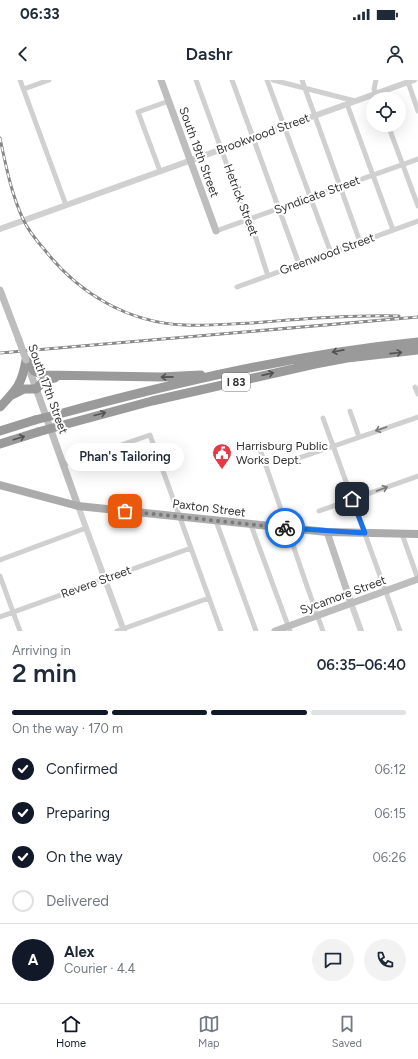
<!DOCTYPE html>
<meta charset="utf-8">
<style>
body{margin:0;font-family:Figtree,sans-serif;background:#f2f2f3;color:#1f2937;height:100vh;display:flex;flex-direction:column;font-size:15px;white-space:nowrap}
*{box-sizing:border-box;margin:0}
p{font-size:13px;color:#747a83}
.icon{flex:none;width:22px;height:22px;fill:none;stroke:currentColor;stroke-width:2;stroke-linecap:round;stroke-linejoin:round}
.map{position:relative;height:551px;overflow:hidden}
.panel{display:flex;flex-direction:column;background:#fff;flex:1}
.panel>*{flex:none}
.buttons{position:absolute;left:366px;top:12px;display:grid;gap:8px}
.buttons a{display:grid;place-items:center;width:40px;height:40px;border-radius:50%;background:#fff;box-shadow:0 4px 16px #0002;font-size:20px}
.pin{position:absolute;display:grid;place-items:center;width:34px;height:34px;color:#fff;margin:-17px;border-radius:8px;box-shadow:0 2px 6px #0006}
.courier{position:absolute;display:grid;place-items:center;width:40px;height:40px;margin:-20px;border:3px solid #1a73e8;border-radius:50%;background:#fff;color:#222;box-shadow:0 1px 5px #0007}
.bubble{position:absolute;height:28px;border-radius:14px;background:#fff;box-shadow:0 4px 16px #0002;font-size:13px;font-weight:600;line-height:28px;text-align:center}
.headline em{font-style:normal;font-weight:600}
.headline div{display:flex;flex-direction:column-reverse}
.headline{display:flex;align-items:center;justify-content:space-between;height:68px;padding:0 12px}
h1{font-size:26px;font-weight:600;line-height:30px}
.bar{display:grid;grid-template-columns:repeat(4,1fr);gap:6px 4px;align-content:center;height:48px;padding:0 12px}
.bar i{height:5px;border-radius:3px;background:#e0e1e3}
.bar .on{background:#111827}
.bar p{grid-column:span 4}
.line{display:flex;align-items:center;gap:10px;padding:0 12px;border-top:1px solid #e0e1e3}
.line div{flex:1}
.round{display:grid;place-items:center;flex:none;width:42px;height:42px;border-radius:21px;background:#f2f2f3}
ol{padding:0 12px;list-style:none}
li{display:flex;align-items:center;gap:12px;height:44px}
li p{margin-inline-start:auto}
li .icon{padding:4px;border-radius:50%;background:#111827;color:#fff;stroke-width:4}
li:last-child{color:#747a83}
li i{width:22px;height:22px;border:2px solid #e0e1e3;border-radius:50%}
.status{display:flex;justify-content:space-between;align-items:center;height:28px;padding:0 20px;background:#fff;direction:ltr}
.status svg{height:11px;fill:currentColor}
header{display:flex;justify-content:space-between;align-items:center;height:52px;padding:0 12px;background:#fff;font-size:18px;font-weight:600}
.tabs{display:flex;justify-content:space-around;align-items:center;height:56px;border-top:1px solid #e0e1e3;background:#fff;font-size:11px;color:#747a83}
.tabs a{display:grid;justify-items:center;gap:2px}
.tabs .on{color:#111827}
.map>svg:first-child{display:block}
</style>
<div class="status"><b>06:33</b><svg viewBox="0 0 49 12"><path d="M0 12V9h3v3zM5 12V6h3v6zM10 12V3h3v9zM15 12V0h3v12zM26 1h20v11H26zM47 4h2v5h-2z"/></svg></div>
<header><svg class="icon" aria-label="back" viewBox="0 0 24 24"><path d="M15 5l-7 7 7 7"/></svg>Dashr<svg class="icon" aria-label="person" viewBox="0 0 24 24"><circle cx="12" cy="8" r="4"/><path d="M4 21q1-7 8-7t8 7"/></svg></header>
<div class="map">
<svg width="418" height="551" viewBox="0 0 418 551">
<rect width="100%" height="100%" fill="#fff"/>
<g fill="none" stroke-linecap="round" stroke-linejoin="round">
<path stroke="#d0d0d0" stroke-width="5" d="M20,0L66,125
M196,0L247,140L251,143L268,196
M232,0L299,184
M267,0L331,173
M273,0L355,21
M302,0L360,162
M376,0L374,9L378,19
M408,2L418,31
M24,9L49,0
M347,24L393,150
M388,45L418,126
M160,91L138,32L169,21
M216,151L418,79
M237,207L418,141
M415,307L418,314
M350,331L359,357
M323,338L400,551
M258,364C281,426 300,489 323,551
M299,378L418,337
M63,385L150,355L221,551
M319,431L418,396
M216,441L256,551
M251,445L290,551
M402,454L418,499
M0,480L86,448
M0,496L20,551
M0,537L191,468
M117,551L209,518"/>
<path stroke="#d0d0d0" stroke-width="6" d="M0,149L414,0
M78,426L124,551
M351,523L361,551"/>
<path stroke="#bdbdbd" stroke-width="7" d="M161,0L216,151
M0,210L19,260
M28,286L78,426
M327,452L351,523
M275,551L418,499"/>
<path stroke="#ababab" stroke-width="8" d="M0,405L78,426L327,452L418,454"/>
<path stroke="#9a9a9a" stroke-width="9" d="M26,280L34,291L44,295L161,297L201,295
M10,316L24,309H36L44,301L55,298
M0,327C17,309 22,304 26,280
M59,334C177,302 297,274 418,262
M63,345L152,321L315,284L347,278L418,270
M0,351L35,340
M0,364L38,352"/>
<defs>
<path id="rail" d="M0,58C6,86 11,113 23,139C28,150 36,160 44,169C78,213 128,243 185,245C207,246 229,244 251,243C301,239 349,235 399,236
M0,273L418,237"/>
</defs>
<use href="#rail" stroke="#888" stroke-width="3"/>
<use href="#rail" stroke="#fff" stroke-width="1.5" stroke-dasharray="4.5" stroke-linecap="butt"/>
<path stroke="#bdbdbd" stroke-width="7" d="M19,260L26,280"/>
<path stroke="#9a9a9a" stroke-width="9" d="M35,340L59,334
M38,352L63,345"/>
</g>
<defs><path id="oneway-shaft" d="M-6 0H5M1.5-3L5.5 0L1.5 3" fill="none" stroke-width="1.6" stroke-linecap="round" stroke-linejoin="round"/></defs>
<g stroke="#525252">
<use href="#oneway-shaft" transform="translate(338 271) rotate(169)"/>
<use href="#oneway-shaft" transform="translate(396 273) rotate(-6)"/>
<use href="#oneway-shaft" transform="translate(268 294) rotate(-13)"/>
<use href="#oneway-shaft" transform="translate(167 297) rotate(179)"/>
<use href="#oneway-shaft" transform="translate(100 334) rotate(-15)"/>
<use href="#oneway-shaft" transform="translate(19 358) rotate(-17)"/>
</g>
<g stroke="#7a7a7a">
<use href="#oneway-shaft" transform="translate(381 349) rotate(161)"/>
<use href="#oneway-shaft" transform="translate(382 409) rotate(-20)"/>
</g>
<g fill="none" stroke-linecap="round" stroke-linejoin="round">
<path stroke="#7a7a7a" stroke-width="4" stroke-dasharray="0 7.2" d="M125,431L285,448"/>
<path stroke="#1a73e8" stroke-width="5" d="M285,448L365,453L352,419"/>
</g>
<defs>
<symbol id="civic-pin" viewBox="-11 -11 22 30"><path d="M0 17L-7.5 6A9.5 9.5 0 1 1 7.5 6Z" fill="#e63946" stroke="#fff"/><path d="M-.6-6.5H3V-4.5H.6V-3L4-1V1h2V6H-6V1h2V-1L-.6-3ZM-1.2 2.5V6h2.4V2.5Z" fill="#fff"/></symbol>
</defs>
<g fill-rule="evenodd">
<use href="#civic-pin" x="211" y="362" width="22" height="30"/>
</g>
<g text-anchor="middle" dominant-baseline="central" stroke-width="4" stroke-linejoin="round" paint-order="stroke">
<rect fill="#fff" stroke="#707070" stroke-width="1" x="222" y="293" width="28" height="18" rx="3"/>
<g font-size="11" font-weight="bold" fill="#333">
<text x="236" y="302">I 83</text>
</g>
<g font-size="12" fill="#333" stroke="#fff">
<text transform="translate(263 54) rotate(-20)">Brookwood Street</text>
<text transform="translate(199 72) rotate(70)">South 19th Street</text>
<text transform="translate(317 115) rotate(-20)">Syndicate Street</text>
<text transform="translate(241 120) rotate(69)">Hetrick Street</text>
<text transform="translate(327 174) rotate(-20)">Greenwood Street</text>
<text transform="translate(48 309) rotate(70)">South 17th Street</text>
<text transform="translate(209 428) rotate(7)">Paxton Street</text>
<text transform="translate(96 502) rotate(-20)">Revere Street</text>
<text transform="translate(343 515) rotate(-20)">Sycamore Street</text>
</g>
<g font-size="12" fill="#333" stroke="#fff" text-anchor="start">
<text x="236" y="366">Harrisburg Public<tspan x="236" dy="14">Works Dept.</tspan></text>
</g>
</g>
</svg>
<div class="buttons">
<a><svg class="icon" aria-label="locate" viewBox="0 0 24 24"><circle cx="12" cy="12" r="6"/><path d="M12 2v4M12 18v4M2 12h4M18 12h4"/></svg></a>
</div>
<div class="pin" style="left:125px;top:431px;background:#ea580c"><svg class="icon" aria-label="bag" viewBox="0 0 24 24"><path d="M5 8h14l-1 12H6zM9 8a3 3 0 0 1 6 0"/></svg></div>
<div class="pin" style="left:352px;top:419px;background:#1f2937"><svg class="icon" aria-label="home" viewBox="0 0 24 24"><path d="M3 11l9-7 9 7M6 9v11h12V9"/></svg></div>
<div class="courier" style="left:285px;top:448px"><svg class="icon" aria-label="bike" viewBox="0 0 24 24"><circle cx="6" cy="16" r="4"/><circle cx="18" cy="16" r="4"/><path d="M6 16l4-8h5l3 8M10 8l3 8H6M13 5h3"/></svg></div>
<div class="bubble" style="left:66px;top:363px;width:118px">Phan's Tailoring</div>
</div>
<section class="panel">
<div class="headline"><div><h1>2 min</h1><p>Arriving in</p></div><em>06:35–06:40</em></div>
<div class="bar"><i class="on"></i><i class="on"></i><i class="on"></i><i></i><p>On the way · 170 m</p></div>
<ol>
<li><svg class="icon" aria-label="check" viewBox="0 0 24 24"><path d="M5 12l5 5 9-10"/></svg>Confirmed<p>06:12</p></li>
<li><svg class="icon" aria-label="check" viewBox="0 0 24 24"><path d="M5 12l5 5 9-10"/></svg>Preparing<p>06:15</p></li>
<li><svg class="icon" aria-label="check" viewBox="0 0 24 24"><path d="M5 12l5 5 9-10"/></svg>On the way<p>06:26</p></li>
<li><i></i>Delivered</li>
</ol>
<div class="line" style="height:72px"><b class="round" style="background:#111827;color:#fff">A</b><div><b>Alex</b><p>Courier · 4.4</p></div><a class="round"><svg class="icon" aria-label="chat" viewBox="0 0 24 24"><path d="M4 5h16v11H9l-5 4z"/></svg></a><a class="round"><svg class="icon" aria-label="phone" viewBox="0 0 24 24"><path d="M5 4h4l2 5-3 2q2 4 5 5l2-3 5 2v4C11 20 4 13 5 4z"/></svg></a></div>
</section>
<nav class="tabs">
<a class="on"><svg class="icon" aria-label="home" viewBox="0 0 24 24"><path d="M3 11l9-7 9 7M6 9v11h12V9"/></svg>Home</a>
<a><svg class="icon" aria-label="map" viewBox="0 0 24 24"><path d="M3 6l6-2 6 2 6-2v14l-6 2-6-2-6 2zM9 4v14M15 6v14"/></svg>Map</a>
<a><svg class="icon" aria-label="saved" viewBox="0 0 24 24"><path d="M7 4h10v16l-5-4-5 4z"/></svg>Saved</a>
</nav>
